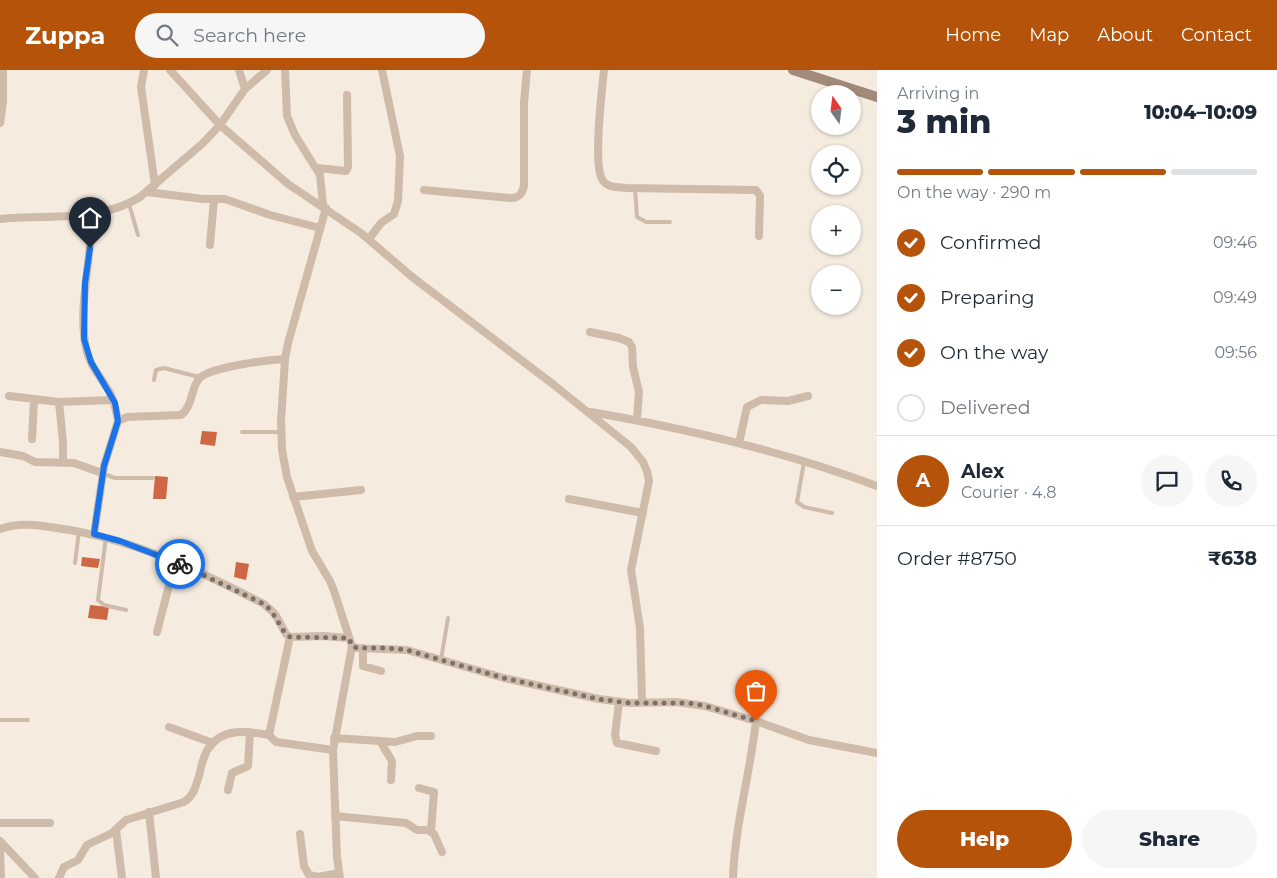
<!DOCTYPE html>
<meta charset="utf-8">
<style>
body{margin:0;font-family:Montserrat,sans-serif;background:#f6f6f7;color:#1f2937;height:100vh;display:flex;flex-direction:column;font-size:19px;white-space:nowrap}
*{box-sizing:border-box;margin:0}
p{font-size:16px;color:#747a83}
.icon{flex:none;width:28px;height:28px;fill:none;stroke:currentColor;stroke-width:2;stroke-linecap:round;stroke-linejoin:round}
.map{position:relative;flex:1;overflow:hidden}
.side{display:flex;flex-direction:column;background:#fff;width:400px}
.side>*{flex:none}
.needle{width:32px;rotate:346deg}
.buttons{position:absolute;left:811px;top:15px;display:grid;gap:10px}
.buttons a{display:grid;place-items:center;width:50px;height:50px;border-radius:50%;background:#fff;box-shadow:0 1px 4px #0004;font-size:25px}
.pin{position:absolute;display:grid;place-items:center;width:42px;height:42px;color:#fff;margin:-51px -21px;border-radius:50% 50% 50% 0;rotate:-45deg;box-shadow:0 0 5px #0007}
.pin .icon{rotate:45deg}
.courier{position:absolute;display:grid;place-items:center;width:50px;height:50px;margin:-25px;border:4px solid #1a73e8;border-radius:50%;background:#fff;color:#222;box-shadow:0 1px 6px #0007}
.overview em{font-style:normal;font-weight:800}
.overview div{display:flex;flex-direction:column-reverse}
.overview{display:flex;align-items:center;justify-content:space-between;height:85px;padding:0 20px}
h1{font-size:32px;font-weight:800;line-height:38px}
.bar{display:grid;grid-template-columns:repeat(4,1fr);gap:8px 5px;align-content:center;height:60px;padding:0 20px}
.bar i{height:6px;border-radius:4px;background:#e0e1e3}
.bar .current{background:#b45309}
.bar p{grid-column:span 4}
.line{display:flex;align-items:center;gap:12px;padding:0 20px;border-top:1px solid #e0e1e3}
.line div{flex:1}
.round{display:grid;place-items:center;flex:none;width:52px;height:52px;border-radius:26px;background:#f6f6f7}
ol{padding:0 20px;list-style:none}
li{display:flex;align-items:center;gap:15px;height:55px}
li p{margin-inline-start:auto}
li .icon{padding:5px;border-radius:50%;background:#b45309;color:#fff;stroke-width:4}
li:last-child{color:#747a83}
li i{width:28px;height:28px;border:2px solid #e0e1e3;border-radius:50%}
.action{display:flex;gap:10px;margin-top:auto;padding:10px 20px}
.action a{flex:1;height:58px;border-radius:30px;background:#b45309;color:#fff;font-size:20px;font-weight:800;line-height:58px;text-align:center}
.action a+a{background:#f6f6f7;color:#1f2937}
header{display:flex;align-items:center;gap:30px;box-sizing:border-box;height:70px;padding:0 25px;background:#b45309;color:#fff}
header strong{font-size:24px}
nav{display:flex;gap:28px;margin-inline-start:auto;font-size:18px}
.search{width:350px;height:45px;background:#f6f6f7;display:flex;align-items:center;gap:12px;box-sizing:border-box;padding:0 18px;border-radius:28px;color:#747a83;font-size:19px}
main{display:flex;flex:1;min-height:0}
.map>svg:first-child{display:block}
</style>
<header>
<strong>Zuppa</strong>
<div class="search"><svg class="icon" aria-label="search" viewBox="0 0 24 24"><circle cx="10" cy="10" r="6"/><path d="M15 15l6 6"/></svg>Search here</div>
<nav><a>Home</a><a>Map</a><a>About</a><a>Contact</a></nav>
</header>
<main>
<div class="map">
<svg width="877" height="808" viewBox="0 0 877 808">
<rect width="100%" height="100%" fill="#f5ebdf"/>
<path fill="#ce6844" d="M202,361L217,362L215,376L200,374Z
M155,406L168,407L166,429H153Z
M82,487L100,489L98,498L81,496Z
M236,492L249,494L246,510L234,507Z
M90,535L109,537L107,550L88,548Z"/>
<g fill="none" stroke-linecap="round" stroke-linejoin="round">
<path stroke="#cebbaa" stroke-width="4" d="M635,118L637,147L646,152H670
M129,134L138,165
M154,310L156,300L164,298L199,307
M242,362H281
M804,392L797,432L804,437L832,443
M104,404L115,408H153
M106,467L98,530L104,535L126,540
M75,493L79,461
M441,590L448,548
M0,650H28"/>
<path stroke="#cebbaa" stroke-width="8" d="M144,0L141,17L155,115
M170,0L220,55L288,114L361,163L411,206L554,315L631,377L643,392L647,401L649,411L631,500L640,558L642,632
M239,0L245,19
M285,0L287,46L295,65L320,105L323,136
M604,0C602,20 593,93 602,109C606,118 618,117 626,118L756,120L760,126L759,166
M0,53L3,32V0
M318,98L346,101L348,97L347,25
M424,120L511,128C519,128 522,124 524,116V33L527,0
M147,122L203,129H225L270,145L320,158
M326,138L288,273L285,289L281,351L282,380L287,407L312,481L330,511L334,521L352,576L357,578L407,580L504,608L599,629L630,633L676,632L705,636L756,651L809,670L877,683
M91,144C93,189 77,234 86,278C89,296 103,309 111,325C115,333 116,342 118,351
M0,149C47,144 99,153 140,127L202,74L220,55L245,19L267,0
M369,169L381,153L394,144L398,131L400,86L382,0
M210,175L214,129
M590,262L619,268L629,272L632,277L633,297L639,322L637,350
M9,326L59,332L113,330
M59,332L63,372V392
M591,342C688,359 784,381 877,416
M32,369L34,330
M739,373L747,337L761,330L788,331L808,326
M0,382L23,386L35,392L74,393L102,403
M293,427L361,420
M569,429L643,443
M0,459C19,452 37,455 57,458C130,468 198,500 264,534L275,544L286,564L290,567L323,566L349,568
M94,464L104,396L118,351L127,347L181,345C192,337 191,320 198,310C206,297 269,290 285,289
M157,562L175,492
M290,567L269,665L276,672L333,680
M363,578V596L381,601
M619,632L615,665L617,673L656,681
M169,657L213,673
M334,668L395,672L417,666H431
M380,671L392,691L391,710
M419,718L434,722L431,761
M228,720L232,703L248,696L250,662
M149,742L156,808
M335,746L406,753L417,760H428L434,764L442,782
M0,753H50
M116,760L122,808
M300,764L304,796L309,805L318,807L339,803
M0,771L35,808
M0,781L1,808
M59,808L64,797L78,790L87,775L112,763L126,750L184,732C193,726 195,719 198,709C201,700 202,688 208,679C222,657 248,661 269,665
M340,808L337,787L333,680L352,576
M733,808C735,755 750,704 756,651"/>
<path stroke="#a28a7a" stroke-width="10" d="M793,0L877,27"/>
</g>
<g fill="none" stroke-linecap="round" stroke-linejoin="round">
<path stroke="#7c7169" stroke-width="5" stroke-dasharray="0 9" d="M180,494L264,534C277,544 280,561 290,567L349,568L352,576L357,578H387L407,580L504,608L598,629L630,633H689L705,636L756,651"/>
<path stroke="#1a73e8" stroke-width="6" d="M90,178L85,213L84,269L91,292L115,333L118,351L104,396L94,464L120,471L180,494"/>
</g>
</svg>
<div class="buttons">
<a><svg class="needle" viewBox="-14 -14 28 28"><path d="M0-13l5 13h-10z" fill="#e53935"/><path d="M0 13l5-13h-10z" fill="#747a83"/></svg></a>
<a><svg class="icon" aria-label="locate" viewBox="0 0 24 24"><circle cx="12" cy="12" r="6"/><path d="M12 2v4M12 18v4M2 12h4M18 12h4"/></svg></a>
<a>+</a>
<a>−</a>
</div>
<div class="pin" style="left:756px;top:651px;background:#ea580c"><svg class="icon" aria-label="bag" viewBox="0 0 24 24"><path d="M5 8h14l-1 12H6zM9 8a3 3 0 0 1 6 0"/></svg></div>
<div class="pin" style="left:90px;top:178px;background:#1f2937"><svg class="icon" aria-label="home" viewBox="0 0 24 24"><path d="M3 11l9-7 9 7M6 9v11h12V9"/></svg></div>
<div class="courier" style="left:180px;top:494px"><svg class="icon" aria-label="bike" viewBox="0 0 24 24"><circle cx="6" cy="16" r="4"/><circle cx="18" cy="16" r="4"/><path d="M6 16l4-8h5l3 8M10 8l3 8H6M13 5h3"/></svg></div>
</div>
<section class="side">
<div class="overview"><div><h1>3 min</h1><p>Arriving in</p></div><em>10:04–10:09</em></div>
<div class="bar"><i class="current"></i><i class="current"></i><i class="current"></i><i></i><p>On the way · 290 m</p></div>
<ol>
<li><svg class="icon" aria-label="check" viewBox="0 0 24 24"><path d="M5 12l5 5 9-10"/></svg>Confirmed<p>09:46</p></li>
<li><svg class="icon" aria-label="check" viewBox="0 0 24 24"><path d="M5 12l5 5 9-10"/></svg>Preparing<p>09:49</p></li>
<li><svg class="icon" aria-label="check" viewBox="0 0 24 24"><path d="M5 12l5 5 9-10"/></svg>On the way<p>09:56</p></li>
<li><i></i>Delivered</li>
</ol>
<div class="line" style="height:90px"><b class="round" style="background:#b45309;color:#fff">A</b><div><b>Alex</b><p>Courier · 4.8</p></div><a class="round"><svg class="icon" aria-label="chat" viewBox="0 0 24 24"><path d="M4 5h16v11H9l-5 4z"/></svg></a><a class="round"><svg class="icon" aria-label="phone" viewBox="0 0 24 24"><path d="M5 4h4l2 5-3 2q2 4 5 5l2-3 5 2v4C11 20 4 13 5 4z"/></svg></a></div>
<div class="line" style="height:65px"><div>Order #8750</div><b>₹638</b></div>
<div class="action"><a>Help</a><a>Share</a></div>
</section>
</main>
